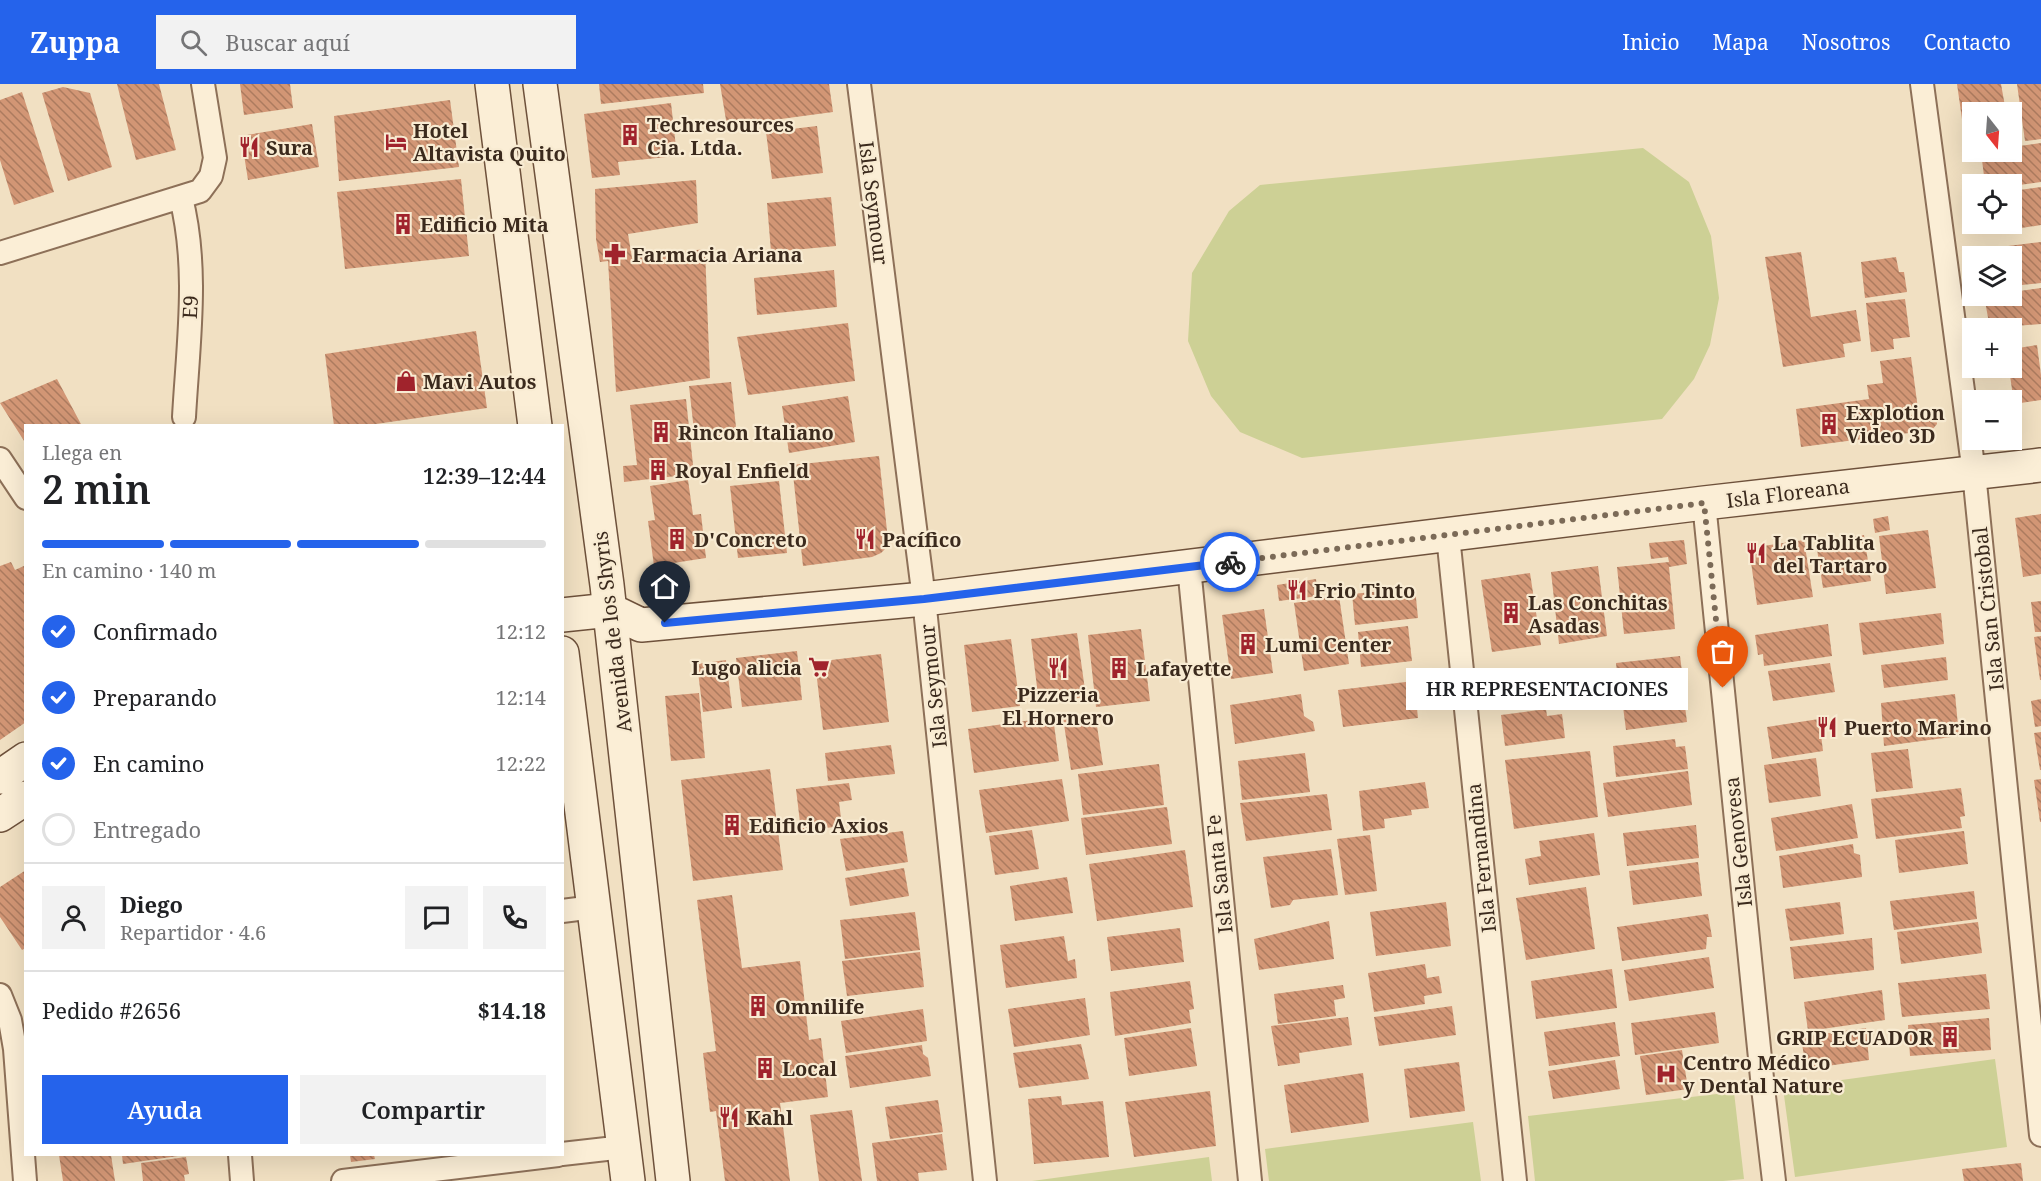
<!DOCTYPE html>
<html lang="es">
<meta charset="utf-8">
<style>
body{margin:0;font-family:"Noto Serif",serif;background:#f2f2f2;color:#202124;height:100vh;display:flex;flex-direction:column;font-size:22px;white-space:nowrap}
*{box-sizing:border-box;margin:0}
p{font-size:20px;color:#757577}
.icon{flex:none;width:33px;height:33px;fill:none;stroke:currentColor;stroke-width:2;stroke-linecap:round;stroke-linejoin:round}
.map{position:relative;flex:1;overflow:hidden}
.details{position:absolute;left:24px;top:340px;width:540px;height:732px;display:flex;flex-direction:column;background:#fff;border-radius:0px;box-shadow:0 6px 24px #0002}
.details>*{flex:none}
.needle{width:39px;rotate:163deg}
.buttons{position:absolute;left:1962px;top:18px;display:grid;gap:12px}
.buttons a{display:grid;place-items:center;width:60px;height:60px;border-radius:0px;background:#fff;box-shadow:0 6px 24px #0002;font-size:30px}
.pin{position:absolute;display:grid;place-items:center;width:51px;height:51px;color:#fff;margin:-62px -26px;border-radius:50% 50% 50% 0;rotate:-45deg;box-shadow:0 0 6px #0007}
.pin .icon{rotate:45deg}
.courier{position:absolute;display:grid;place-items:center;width:60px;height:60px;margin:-30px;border:4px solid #2563eb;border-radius:50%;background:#fff;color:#222;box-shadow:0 2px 8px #0007}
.bubble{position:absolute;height:42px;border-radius:0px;background:#fff;box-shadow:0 6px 24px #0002;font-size:20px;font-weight:600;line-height:42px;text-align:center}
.summary em{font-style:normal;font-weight:600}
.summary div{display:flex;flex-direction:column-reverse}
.summary{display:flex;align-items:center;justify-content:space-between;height:102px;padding:0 18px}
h1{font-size:39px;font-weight:600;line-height:45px}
.bar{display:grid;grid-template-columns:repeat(4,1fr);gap:9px 6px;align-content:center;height:72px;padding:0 18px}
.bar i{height:8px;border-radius:4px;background:#e0e0e0}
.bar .current{background:#2563eb}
.bar p{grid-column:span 4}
.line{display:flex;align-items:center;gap:15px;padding:0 18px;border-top:2px solid #e0e0e0}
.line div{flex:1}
.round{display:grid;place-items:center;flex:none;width:63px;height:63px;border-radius:0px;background:#f2f2f2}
ol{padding:0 18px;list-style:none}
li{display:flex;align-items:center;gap:18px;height:66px}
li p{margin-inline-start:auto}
li .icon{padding:6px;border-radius:50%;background:#2563eb;color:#fff;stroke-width:4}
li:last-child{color:#757577}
li i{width:33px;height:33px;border:3px solid #e0e0e0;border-radius:50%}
.primary-button{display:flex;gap:12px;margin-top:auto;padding:12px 18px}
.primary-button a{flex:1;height:69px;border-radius:0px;background:#2563eb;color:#fff;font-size:24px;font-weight:600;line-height:69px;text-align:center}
.primary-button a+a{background:#f2f2f2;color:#202124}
header{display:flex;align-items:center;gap:36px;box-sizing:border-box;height:84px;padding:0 30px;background:#2563eb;color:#fff}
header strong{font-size:28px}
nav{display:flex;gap:33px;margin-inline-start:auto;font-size:21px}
.search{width:420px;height:54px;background:#f2f2f2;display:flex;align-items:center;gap:15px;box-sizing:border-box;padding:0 21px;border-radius:0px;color:#757577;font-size:22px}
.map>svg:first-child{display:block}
</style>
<header>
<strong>Zuppa</strong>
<div class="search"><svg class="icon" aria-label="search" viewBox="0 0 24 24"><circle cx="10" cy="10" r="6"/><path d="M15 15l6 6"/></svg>Buscar aquí</div>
<nav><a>Inicio</a><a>Mapa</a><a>Nosotros</a><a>Contacto</a></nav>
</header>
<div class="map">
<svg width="2041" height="1097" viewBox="0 0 2041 1097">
<defs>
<pattern id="building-back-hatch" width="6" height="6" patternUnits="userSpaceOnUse" patternTransform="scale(1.5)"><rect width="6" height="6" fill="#d29675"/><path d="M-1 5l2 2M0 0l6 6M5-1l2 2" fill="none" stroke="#ac7b5f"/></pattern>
</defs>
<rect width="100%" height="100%" fill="#f1e0c2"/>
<path fill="#cdd095" d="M1643,64L1689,98L1711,152L1719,214L1710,261L1694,295L1662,335L1302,374L1240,348L1211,312L1188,257L1192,189L1229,127L1260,101Z
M1995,975L2007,1063L1795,1093L1783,1004Z
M1734,1008L1744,1095L1723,1097H1535L1528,1032Z
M1473,1038L1481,1097H1269L1265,1065Z
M1209,1073L1212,1097H1032Z"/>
<path fill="url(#building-back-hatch)" d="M117,0H159L176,66L136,76Z
M240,0H290L293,24L244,31Z
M599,0H703L704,9L601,20Z
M720,0H829L833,28L727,42Z
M1957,0H2001L2006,28H1972V62L1966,63Z
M2017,0H2041V55L2025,57Z
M63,3L90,9L112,83L68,97L42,9Z
M22,8L54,108L14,121L0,76V16Z
M450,16L459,83L339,97L334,32Z
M671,19L677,72L618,78L620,91L592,94L584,30Z
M312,40L319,83L248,96L241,52Z
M817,42L823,89L772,95L766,48Z
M2041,59V98L2012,102V100H1985L1981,68H2012V63Z
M461,95L469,172L345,185L337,108Z
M696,96L698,139L628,150L632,174L705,165L710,294L616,308L608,177L600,178L596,155L595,105Z
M2041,103V141L1990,149L1989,140H2012V107Z
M831,113L836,162L771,168L767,119Z
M2041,158V199L2012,202V172H2009L2008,162Z
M1801,168L1811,233L1856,226L1861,257L1843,260L1845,273L1783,283L1765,173Z
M1896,173L1899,188H1904L1907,208L1865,214L1861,178Z
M834,186L837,223L757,231L754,194Z
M2041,204V240L1990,244L1984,212H2012V208Z
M1905,215L1910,253L1893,255L1894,265L1871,268L1866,219Z
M848,239L855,297L748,311L737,253Z
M476,247L487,324L362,342H334L325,270Z
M2037,261L2041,291V316L2014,320L2009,284H2012V265Z
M1911,273L1918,325L1876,331V335L1936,328L1937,340L1932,346L1801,363L1796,325L1869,315L1867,301L1883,299L1880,277Z
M57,295L82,342H26V360L0,319Z
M731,298L737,352L695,356L689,302Z
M848,312L855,358L789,369L782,322Z
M686,315L694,390L624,398L623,382L637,381L630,321Z
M879,372L888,456L887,463L881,469L872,473L803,482L792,381Z
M688,396L693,431L701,430L706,474L654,482L648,437L655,436L650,402Z
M779,397L787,469L738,474L730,402Z
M2041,430V490L2023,493L2015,434Z
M1888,432L1890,446L1875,449L1873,435Z
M1928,446L1936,504L1886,510L1879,452Z
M1864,451L1871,497L1823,504L1816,459Z
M1684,456L1687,480L1669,483L1675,545L1624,550L1617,483L1669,478L1668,473L1651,475L1649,459Z
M1804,456L1813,513L1757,521L1749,464Z
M11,478L15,486L26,481V638L0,656V482Z
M1598,482L1607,552L1559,560L1551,488Z
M1530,489L1541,561L1492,568L1481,496Z
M1316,495L1318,512L1279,517L1277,501Z
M1415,504L1418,534L1355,541L1352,510Z
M1339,512L1349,580L1304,587L1294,519Z
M2041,517V548H2035L2031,518Z
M1264,525L1273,589L1231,595L1222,531Z
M1941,529L1944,560L1863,571L1859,539Z
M1828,540L1832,572L1764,582L1763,570L1758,571L1755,551Z
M1408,542L1412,577L1361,583L1358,548Z
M1141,545L1150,617L1096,623L1088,551Z
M1077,549L1086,613L1039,619L1031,555Z
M2041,552V596H2040L2034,553Z
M1011,555L1020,622L972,628L964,561Z
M797,567L802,616L742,623L736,574Z
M881,570L889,638L823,646L815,578Z
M1680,572L1684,603L1619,610L1616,579Z
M1946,573L1948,596L1884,604L1881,581Z
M726,576L732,624L703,628L697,580Z
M1830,579L1835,608L1773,617L1768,587Z
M1414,597L1418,634L1343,643L1338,606Z
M1683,607L1687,638L1626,646L1622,615Z
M699,609L705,674L671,677L665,612Z
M1301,610L1304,632L1313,638L1315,647L1235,660L1230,621Z
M1955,610L1959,652L1884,662L1881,619Z
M2041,615V642L2035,643L2031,617Z
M1546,625L1547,632L1562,630L1565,654L1505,662L1501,631Z
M1095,629L1103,681L1071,686L1063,634Z
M1053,633L1059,677L974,689L968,645Z
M1819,635L1823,667L1772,675L1767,643Z
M2041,648V686H2040L2034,649Z
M1675,655L1676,663L1685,662L1688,685L1616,693L1613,662Z
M891,661L895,690L828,697L825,669Z
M1908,665L1913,704L1876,708L1871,669Z
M1590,667L1598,733L1514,745L1505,676Z
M1305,669L1310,708L1242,716L1238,677Z
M1816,674L1821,712L1769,719L1764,681Z
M1159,680L1164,721L1083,731L1078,690Z
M770,685L783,786L693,797L681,696Z
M1688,687L1692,721L1608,733L1603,699Z
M1062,695L1069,737L986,749L979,706Z
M2041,695V738H2040L2034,696Z
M1425,698L1429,724L1411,726L1412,731L1384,735L1385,744L1363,747L1359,707Z
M849,699L852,716L839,718L842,742L801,747L796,705Z
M1961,704L1965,732L1960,733L1962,744L1876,755L1871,715Z
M1327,710L1332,746L1246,757L1240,719Z
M1852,720L1858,754L1776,767L1771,734Z
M1167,723L1172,760L1086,771L1081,734Z
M1696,741L1699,774L1627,782L1623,749Z
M1032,746L1039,785L995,791L989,752Z
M903,747L908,778L846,787L840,755Z
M1964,747L1968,780L1899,789L1895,756Z
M1594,749L1600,791L1529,801L1525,775L1541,772L1539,757Z
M1370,751L1377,807L1345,811L1337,755Z
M1853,760L1854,769L1860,771L1862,793L1783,804L1779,772Z
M1331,765L1338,811L1293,816L1290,821L1271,824L1263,773Z
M1185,766L1193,823L1097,837L1089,780Z
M1698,778L1702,812L1633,821L1629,787Z
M904,784L909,812L850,822L845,794Z
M26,786V864L22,866L0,833V803Z
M1067,793L1073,829L1015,837L1010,802Z
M1586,803L1595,865L1526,876L1516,814Z
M1974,807L1977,835L1894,846L1890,817Z
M732,811L742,884L800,877L809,956L821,954L828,1013L780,1019L790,1097H725L716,1027L710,1028L703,969L716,967L697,816Z
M1446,818L1451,862L1376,872L1370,828Z
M1840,818L1844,850L1790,857L1785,825Z
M915,828L920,866L845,875L840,836Z
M1708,830L1712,853H1707L1706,865L1622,877L1617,843Z
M1329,837L1334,875L1259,886L1254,855Z
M1978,838L1982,869L1901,880L1897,848Z
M1180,844L1184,878L1111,887L1107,853Z
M1064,852L1068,877L1075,875L1077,894L1006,904L1000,861Z
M1872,854L1874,886L1794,895L1790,863Z
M920,868L924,903L847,912L842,877Z
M1709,873L1714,904L1629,917L1624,886Z
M1425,880L1427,894L1439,892L1442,909L1424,912L1425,920L1374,928L1368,889Z
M1612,885L1617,924L1536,935L1531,897Z
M1986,890L1990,925L1902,933L1898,899Z
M1190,897L1194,925L1189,926L1191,939L1115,952L1110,908Z
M1343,901L1345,914L1334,916L1336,932L1278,940L1274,910Z
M1882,906L1885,936L1808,947L1804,918Z
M1085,914L1090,951L1014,963L1008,925Z
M1452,922L1456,951L1379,962L1374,933Z
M923,925L927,957L846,969L841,937Z
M1715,928L1719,959L1635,971L1631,939Z
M1348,933L1352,961L1299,969L1300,979L1278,982L1271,942Z
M1989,934L1991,966L1910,972L1908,941Z
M1615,938L1620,972L1549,982L1544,948Z
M1191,944L1197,982L1129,992L1124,954Z
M1866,944L1869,976L1806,985L1801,953Z
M1081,960L1089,995L1019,1004L1013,969Z
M922,961L923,970L928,974L931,992L850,1004L845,972Z
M1682,966L1688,1005L1646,1011L1640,972Z
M1615,976L1620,1005L1553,1015L1548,987Z
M1459,978L1465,1027L1410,1034L1404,985Z
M1363,989L1369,1038L1291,1049L1284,1001Z
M1210,1007L1216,1062L1134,1073L1125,1018Z
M1061,1012L1062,1021L1103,1017L1109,1073L1034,1080L1028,1015Z
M938,1016L943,1048L890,1055L885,1023Z
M852,1026L862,1097H819L810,1031Z
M942,1050L947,1086L918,1089L919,1097H877L872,1059Z
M59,1071H111L115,1097H63Z
M122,1071H178V1072L123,1080Z
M350,1071H374L375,1075L351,1078Z
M186,1073L189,1090L184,1091L185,1097H143L141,1079Z
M2021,1079L2023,1097H1964L1962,1085Z"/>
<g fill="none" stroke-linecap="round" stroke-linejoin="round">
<defs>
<path id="street" d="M859,0L924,515L985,1097
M1922,0L1974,389L2041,1051
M181,114C199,185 188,260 184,333
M0,169L200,107L211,92L215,74L203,0
M0,375L26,414
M1704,419L1763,1004L1774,1097
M1448,452L1515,1097
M1189,483L1250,1097
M562,827L594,823
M0,911L10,936L15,965L25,1097
M562,1070L624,1063
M240,1071L242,1097
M343,1097L558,1071"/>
<path id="secondary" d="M492,0L535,342
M540,0L607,501L673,1097
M562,531L610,526L641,541L924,515L1704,419L2041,381
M562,569L628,1097
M0,693L26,675
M0,731L26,714"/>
</defs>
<use href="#street" stroke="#8d7058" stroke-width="26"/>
<use href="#secondary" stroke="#6e513b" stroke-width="36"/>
<use href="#street" stroke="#fbeed6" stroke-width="22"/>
<use href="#secondary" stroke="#fbeed6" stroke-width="33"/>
</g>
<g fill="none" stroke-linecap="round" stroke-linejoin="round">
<path stroke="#7b6a57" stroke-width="6" stroke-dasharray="0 10.8" d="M1230,478L1704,419L1723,604"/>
<path stroke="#2563eb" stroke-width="8" d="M665,539L924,515L1230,478"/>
</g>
<defs>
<symbol id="building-bare" viewBox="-9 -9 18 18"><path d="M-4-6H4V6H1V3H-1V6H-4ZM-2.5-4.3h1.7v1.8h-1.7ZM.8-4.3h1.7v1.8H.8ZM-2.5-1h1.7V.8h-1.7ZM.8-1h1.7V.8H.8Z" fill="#a0232c" stroke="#f8ebd2" stroke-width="2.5" paint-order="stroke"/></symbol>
<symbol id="hotel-bare" viewBox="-9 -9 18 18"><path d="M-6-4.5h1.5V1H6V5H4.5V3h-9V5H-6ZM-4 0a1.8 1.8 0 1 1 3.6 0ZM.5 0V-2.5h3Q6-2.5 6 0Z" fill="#a0232c" stroke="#f8ebd2" stroke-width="2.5" paint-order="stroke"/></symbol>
<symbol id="restaurant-bare" viewBox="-9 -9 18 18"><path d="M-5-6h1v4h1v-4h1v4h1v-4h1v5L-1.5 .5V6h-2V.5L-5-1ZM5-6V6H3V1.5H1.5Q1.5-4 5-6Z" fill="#a0232c" stroke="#f8ebd2" stroke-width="2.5" paint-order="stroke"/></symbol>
<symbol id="pharmacy-bare" viewBox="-9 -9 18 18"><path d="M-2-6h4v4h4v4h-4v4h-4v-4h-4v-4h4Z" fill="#a0232c" stroke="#f8ebd2" stroke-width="2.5" paint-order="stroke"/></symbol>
<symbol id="shop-bare" viewBox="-9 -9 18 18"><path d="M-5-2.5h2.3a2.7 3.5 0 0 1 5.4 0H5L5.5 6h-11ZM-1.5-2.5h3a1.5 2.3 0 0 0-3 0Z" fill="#a0232c" stroke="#f8ebd2" stroke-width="2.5" paint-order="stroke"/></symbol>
<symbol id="supermarket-bare" viewBox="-9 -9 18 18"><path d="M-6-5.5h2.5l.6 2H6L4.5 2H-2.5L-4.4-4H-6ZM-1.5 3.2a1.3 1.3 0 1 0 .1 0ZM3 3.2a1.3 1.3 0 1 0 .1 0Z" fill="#a0232c" stroke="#f8ebd2" stroke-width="2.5" paint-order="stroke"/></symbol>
<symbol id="hospital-bare" viewBox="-9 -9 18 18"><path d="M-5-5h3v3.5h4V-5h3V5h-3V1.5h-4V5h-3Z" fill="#a0232c" stroke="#f8ebd2" stroke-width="2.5" paint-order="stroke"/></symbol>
</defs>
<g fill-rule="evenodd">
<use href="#building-bare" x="615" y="36" width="30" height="30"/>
<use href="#hotel-bare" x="381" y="43" width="30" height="30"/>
<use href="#restaurant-bare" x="234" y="48" width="30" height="30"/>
<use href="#building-bare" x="388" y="125" width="30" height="30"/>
<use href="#pharmacy-bare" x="600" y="155" width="30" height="30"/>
<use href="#shop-bare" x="391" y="282" width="30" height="30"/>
<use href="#building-bare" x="1814" y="325" width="30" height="30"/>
<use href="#building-bare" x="646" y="333" width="30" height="30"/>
<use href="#building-bare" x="643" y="371" width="30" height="30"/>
<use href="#building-bare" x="662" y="440" width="30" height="30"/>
<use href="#restaurant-bare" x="850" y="440" width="30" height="30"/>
<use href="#restaurant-bare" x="1741" y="454" width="30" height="30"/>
<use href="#restaurant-bare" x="1282" y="491" width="30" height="30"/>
<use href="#building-bare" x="1496" y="514" width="30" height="30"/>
<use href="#building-bare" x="1233" y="545" width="30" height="30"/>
<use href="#supermarket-bare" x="804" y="568" width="30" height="30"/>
<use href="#restaurant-bare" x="1043" y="569" width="30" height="30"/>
<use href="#building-bare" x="1104" y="569" width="30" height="30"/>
<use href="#restaurant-bare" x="1812" y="628" width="30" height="30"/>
<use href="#building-bare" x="717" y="726" width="30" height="30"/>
<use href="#building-bare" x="743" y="907" width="30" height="30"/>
<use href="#building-bare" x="1935" y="938" width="30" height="30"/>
<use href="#building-bare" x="750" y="969" width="30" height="30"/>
<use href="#hospital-bare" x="1651" y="975" width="30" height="30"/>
<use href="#restaurant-bare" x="714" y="1018" width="30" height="30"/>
</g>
<g text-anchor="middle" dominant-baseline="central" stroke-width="4.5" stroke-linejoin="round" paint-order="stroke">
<g font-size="20" font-weight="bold" fill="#3b2a1d" stroke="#f8ebd2" text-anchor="start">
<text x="647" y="40">Techresources<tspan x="647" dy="23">Cia. Ltda.</tspan></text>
<text x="413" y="46">Hotel<tspan x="413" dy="23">Altavista Quito</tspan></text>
<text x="266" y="63">Sura</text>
<text x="420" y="140">Edificio Mita</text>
<text x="632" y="170">Farmacia Ariana</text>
<text x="423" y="297">Mavi Autos</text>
<text x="1846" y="328">Explotion<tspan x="1846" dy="23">Video 3D</tspan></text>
<text x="678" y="348">Rincon Italiano</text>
<text x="675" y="386">Royal Enfield</text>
<text x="694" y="455">D'Concreto</text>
<text x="882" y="455">Pacífico</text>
<text x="1773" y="458">La Tablita<tspan x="1773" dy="23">del Tartaro</tspan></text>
<text x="1314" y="506">Frio Tinto</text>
<text x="1528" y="518">Las Conchitas<tspan x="1528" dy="23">Asadas</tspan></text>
<text x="1265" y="560">Lumi Center</text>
<text x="802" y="583" text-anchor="end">Lugo alicia</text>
<text x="1136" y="584">Lafayette</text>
<text x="1058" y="610" text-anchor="middle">Pizzeria<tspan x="1058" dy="23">El Hornero</tspan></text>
<text x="1844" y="643">Puerto Marino</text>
<text x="749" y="741">Edificio Axios</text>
<text x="775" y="922">Omnilife</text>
<text x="1933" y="953" text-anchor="end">GRIP ECUADOR</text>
<text x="1683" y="978">Centro Médico<tspan x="1683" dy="23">y Dental Nature</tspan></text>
<text x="782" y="984">Local</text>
<text x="746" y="1033">Kahl</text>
</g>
<g font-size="20" fill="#3b2a1d" stroke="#f8ebd2">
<text transform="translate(874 119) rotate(83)">Isla Seymour</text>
<text transform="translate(190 223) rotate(-87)">E9</text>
<text transform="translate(1788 409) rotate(-7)">Isla Floreana</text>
<text transform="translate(1988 525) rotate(-96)">Isla San Cristobal</text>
<text transform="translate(612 548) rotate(-97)">Avenida de los Shyris</text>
<text transform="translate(933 602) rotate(-96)">Isla Seymour</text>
<text transform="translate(1738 758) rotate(-96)">Isla Genovesa</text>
<text transform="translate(1481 774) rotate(-96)">Isla Fernandina</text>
<text transform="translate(1219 790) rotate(-96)">Isla Santa Fe</text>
</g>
</g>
</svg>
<div class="buttons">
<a><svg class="needle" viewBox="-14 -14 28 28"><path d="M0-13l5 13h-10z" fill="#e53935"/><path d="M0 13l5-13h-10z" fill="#757577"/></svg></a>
<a><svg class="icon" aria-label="locate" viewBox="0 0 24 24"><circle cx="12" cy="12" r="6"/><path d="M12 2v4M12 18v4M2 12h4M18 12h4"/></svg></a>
<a><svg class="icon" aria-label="layers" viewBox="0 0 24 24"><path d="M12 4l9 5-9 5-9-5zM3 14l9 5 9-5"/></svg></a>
<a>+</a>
<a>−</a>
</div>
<div class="pin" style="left:1723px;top:604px;background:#ea580c"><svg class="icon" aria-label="bag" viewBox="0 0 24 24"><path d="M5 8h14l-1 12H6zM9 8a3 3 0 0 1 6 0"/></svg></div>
<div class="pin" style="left:665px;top:539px;background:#1f2937"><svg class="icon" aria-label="home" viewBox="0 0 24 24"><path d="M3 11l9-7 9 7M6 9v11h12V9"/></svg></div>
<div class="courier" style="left:1230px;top:478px"><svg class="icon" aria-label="bike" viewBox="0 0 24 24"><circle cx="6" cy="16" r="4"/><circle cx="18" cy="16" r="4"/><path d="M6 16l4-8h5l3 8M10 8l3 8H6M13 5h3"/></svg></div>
<div class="bubble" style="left:1406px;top:584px;width:282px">HR REPRESENTACIONES</div>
<section class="details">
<div class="summary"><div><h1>2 min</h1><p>Llega en</p></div><em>12:39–12:44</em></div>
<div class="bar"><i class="current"></i><i class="current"></i><i class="current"></i><i></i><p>En camino · 140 m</p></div>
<ol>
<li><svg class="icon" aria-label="check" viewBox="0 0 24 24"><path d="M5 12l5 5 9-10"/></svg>Confirmado<p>12:12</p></li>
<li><svg class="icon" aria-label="check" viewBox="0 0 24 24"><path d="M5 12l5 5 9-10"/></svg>Preparando<p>12:14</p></li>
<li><svg class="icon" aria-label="check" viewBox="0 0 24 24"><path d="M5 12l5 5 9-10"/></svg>En camino<p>12:22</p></li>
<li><i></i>Entregado</li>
</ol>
<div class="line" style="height:108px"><a class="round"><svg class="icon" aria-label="person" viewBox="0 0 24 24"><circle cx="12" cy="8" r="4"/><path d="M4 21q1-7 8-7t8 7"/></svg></a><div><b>Diego</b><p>Repartidor · 4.6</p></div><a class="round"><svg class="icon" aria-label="chat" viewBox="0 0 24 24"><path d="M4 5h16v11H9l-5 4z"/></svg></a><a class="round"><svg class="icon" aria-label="phone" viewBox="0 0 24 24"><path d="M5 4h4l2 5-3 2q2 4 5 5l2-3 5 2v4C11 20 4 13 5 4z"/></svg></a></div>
<div class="line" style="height:78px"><div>Pedido #2656</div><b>$14.18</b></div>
<div class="primary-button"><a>Ayuda</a><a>Compartir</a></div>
</section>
</div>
